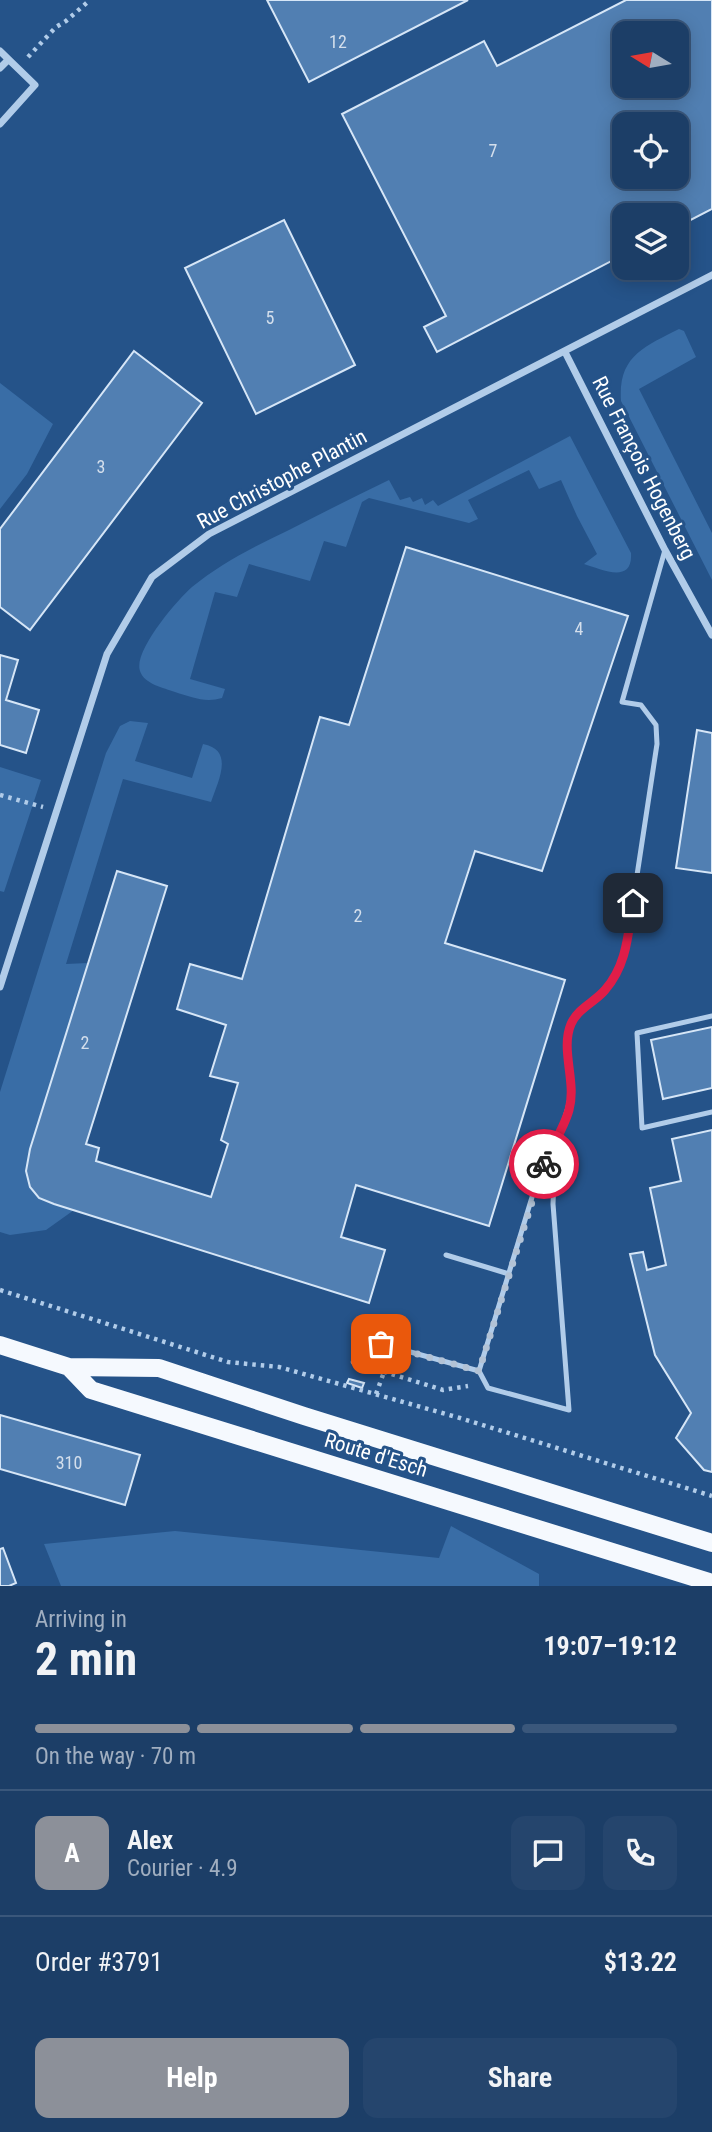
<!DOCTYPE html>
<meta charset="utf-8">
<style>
body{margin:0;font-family:"Roboto Condensed",sans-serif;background:#25456d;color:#f1f3f6;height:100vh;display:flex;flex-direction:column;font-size:26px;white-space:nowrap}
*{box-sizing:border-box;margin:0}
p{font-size:23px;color:#a0aec0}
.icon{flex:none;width:38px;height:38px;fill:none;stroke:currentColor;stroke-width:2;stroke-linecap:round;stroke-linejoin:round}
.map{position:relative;height:1586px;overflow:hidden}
.drawer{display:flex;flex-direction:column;background:#1c3e67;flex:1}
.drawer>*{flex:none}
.needle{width:46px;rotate:281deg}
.fabs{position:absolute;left:612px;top:21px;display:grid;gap:14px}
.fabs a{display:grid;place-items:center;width:77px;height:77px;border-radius:14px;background:#1c3e67;box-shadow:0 4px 18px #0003,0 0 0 2px #3a577b;font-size:35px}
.pin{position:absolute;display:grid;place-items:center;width:60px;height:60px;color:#fff;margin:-30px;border-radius:14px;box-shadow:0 4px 10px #0006}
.courier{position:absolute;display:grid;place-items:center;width:70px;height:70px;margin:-35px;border:5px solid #e11d48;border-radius:50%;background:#fff;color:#222;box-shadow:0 2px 9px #0007}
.summary em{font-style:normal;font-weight:700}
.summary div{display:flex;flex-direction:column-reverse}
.summary{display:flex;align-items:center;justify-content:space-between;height:119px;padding:0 35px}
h1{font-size:46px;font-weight:700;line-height:52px}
.bar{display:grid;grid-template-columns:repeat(4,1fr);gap:10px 7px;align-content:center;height:84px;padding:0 35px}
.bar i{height:9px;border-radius:5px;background:#3a577b}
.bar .on{background:#8c9099}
.bar p{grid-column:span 4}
.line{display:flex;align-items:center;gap:18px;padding:0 35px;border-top:2px solid #3a577b}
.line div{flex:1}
.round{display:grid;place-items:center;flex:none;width:74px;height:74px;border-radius:14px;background:#25456d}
.cta{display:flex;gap:14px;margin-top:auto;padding:14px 35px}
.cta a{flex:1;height:80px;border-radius:14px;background:#8c9099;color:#fff;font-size:28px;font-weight:700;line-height:80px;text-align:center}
.cta a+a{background:#25456d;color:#f1f3f6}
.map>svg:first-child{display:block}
</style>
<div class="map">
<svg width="712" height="1586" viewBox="0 0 712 1586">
<rect width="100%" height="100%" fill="#255389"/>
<path fill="#396da6" d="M679,329L684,331L696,357L639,389L712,533V580L621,401C618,356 644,347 679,329Z
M0,383L53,424L27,474L0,509Z
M570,436L631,553C633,585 601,569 584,564L597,554L577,516L561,480L539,489L529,470L468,500L478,519L469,523L369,498L362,502L346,547L324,541L310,581L249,564L237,597L215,592L190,679L225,689L222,698C205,703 191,697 175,692C164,688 144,684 140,671C133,651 178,599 192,587C221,563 255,546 289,530C322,513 356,496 389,480L400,500L410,497L413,502L422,498L425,505L433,500L438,506Z
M130,721L148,723L135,761L192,778L203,744C235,750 218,781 211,802L123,779L66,964L88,963L30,1149C22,1194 34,1198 74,1210L46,1230L10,1235L0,1232V1092L106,753L120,726Z
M0,767L41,780L4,892L0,891Z
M451,1526L539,1574V1586H61L44,1544L175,1531L439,1558Z"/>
<path fill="#517fb2" stroke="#d6e6f7" stroke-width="2" fill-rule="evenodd" d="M267,0H468L309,82Z
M626,0H712V209L677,227V215H625V254L437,352L424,327L446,316L342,114L484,41L497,66ZM625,33H677V86H625ZM625,124H677V177H625Z
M284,220L355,365L256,414L185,268Z
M134,351L202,403L30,630L0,607V529Z
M406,547L628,616L542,871L475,851L445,943L565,980L489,1226L356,1185L341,1237L385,1250L369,1303L54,1204L39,1198L30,1187L26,1171L30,1149L117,871L167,886L86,1144L99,1148L96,1161L211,1197L228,1144L221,1140L238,1083L210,1076L226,1025L177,1009L190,964L242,979L320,717L349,725Z
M0,655L18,660L6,700L39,710L26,753L0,745Z
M697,730L712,733V873L676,868Z
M712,1027V1088L663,1099L651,1040Z
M712,1130V1472L704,1470L676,1438L691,1413L655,1355L630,1254L643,1252L647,1270L666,1265L650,1188L681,1181L672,1139Z
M349,1379L364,1383L362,1388L347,1383Z
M0,1415L140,1455L125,1505L0,1469Z
M3,1548L16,1583L9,1586H0V1549Z"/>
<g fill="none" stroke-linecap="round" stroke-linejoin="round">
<path stroke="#b1cce9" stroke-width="4.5" stroke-dasharray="3.5 5" stroke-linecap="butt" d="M28,57L56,27L66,21L90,0
M0,795L43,807
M0,1290L228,1362L279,1367L460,1418L712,1496
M356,1352L353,1362L443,1390L468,1386
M376,1394L384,1372"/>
<path stroke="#b1cce9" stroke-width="5" d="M712,1016L637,1033L642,1128L712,1112
M559,1132C566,1117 571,1103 571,1086C571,1066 564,1046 570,1026C575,1010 593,1003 604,991C614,981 620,967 625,954L657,744L656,725L641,705L622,702L665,550
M446,1255L509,1274
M360,1338L479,1371L540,1171L559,1132L554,1178L553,1204L569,1410L488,1388L479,1371"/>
<path stroke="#b1cce9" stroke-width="7" d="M0,51L35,85L0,124
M0,68L8,60
M565,352L665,550L712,635
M0,987L107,654L152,577L209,534L712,275"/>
<path stroke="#f5f9fe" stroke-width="18" d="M0,1345L69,1367L159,1368L304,1416L712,1543
M69,1367L91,1390L712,1583"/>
</g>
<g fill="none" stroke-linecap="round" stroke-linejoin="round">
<path stroke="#b3c3d6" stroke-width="7" stroke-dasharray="0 12.6" d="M381,1344L479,1371L544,1164"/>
<path stroke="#e11d48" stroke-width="9" d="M544,1164C552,1146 564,1128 569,1110C577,1082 560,1050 571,1024C578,1008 595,1002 605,990C627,965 628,934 633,903"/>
</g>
<g text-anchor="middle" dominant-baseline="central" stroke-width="6" stroke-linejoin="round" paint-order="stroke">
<g font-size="18" fill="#d4dfec">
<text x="338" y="41">12</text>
<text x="493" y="150">7</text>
<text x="270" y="317">5</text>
<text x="101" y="466">3</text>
<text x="579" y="628">4</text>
<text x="358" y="915">2</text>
<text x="85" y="1042">2</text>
<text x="69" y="1462">310</text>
</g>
<g font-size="21" fill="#fff" stroke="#255389">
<text transform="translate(644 468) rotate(63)">Rue François Hogenberg</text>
<text transform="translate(282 479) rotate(-28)">Rue Christophe Plantin</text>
<text transform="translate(376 1455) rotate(17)">Route d'Esch</text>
</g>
</g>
</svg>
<div class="fabs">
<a><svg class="needle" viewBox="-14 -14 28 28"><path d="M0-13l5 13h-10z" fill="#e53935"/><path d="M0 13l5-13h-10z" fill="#a0aec0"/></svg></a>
<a><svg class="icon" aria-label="locate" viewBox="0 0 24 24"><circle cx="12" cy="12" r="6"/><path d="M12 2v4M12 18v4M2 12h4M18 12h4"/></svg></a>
<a><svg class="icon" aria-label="layers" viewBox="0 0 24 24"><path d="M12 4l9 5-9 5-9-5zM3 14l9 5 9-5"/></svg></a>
</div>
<div class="pin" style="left:381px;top:1344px;background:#ea580c"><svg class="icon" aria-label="bag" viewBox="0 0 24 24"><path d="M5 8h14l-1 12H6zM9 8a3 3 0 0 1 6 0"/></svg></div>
<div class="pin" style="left:633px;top:903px;background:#1f2937"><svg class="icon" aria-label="home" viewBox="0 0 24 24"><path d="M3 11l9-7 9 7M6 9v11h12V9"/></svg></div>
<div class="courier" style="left:544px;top:1164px"><svg class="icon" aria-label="bike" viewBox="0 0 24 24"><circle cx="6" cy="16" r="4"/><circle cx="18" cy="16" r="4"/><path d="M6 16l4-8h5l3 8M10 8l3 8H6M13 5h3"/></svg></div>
</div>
<section class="drawer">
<div class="summary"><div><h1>2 min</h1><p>Arriving in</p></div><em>19:07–19:12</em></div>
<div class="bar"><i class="on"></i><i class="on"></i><i class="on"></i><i></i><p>On the way · 70 m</p></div>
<div class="line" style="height:126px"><b class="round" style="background:#8c9099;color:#fff">A</b><div><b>Alex</b><p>Courier · 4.9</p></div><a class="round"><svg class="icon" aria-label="chat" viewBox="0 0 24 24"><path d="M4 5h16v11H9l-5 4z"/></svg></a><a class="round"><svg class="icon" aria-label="phone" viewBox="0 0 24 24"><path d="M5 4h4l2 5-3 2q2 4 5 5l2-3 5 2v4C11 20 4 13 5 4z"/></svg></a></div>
<div class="line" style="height:91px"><div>Order #3791</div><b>$13.22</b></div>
<div class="cta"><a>Help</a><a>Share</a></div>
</section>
